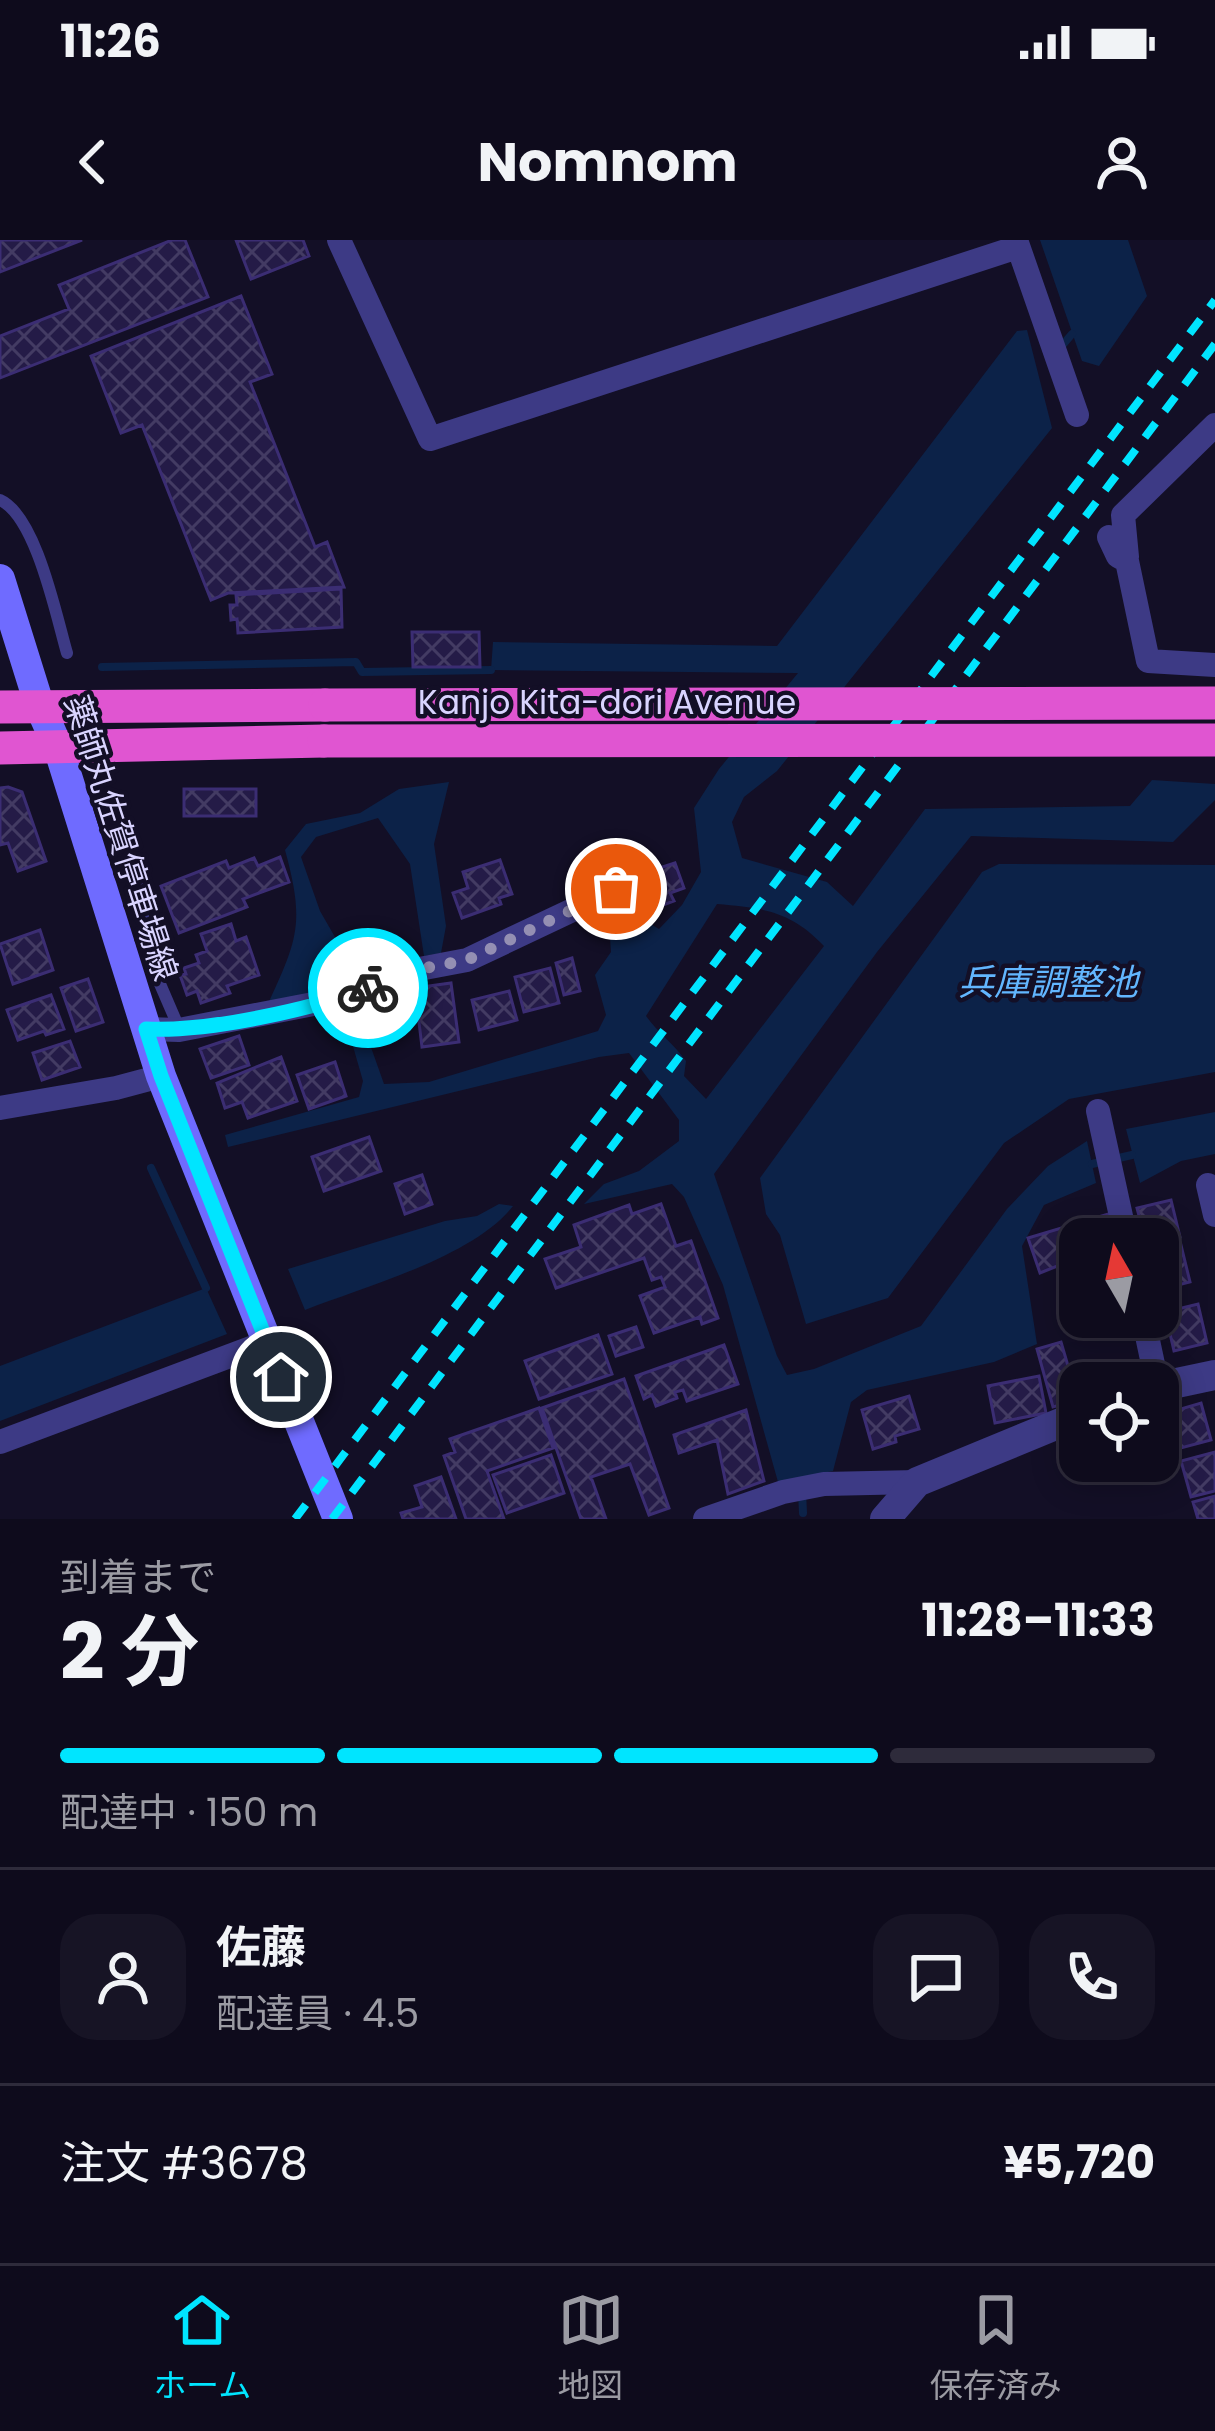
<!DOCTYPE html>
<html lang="ja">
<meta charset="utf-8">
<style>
body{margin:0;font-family:Poppins,"Noto Sans JP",sans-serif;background:#171425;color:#f1f3f6;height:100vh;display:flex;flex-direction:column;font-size:45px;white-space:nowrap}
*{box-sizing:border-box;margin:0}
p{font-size:39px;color:#9b9ba3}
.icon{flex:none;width:66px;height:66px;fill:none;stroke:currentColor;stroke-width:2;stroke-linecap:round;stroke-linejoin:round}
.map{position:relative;height:1279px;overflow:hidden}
.side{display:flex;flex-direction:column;background:#0e0b1c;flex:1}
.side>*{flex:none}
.needle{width:78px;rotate:351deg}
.controls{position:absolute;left:1059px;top:978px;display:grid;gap:24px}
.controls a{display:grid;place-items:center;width:120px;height:120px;border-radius:24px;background:#0e0b1c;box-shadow:0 6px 30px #0003,0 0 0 3px #2e2b3b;font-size:60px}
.pin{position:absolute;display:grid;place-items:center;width:102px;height:102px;color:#fff;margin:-51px;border:6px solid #fff;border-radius:50%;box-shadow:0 3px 12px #0007}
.courier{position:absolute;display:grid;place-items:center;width:120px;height:120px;margin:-60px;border:9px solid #00e5ff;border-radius:50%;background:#fff;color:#222;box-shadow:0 3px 15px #0007}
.head em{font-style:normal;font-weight:700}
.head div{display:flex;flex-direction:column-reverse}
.head{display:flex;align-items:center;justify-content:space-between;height:204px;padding:0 60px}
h1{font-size:78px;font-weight:700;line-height:90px}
.bar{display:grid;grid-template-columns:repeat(4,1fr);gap:18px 12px;align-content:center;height:144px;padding:0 60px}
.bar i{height:15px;border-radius:9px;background:#2e2b3b}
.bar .active{background:#00e5ff}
.bar p{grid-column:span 4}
.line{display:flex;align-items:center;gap:30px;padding:0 60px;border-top:3px solid #2e2b3b}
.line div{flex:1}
.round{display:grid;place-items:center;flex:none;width:126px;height:126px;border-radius:36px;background:#171425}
.status{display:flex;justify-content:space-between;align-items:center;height:84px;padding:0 60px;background:#0e0b1c;direction:ltr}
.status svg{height:33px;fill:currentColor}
header{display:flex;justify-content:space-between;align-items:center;height:156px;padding:0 60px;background:#0e0b1c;font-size:54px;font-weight:700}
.menu{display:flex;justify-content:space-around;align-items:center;height:168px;border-top:3px solid #2e2b3b;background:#0e0b1c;font-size:33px;color:#9b9ba3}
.menu a{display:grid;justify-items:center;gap:6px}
.menu .active{color:#00e5ff}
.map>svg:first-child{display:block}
</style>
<div class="status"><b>11:26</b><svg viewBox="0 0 49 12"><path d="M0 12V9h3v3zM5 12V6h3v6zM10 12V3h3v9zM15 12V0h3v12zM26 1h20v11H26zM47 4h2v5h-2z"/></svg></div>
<header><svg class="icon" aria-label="back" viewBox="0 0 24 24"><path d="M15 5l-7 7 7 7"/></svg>Nomnom<svg class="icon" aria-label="person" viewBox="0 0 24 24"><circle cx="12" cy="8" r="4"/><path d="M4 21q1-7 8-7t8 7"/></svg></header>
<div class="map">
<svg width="1215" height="1279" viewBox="0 0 1215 1279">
<defs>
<pattern id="building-cross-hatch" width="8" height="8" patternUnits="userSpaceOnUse" patternTransform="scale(3)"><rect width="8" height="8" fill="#241b47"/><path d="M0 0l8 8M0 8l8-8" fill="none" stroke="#433b63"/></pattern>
</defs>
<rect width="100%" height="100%" fill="#130f26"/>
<path fill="#0c2248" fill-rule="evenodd" d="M1040,0H1128L1147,56L1099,126L1082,121Z
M1027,90L1052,188L777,531L744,557L732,582L742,618L827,642L853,666L925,569L1130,566L1152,540L1215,544V560L1173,602L971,596L877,712L714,934L777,1116L787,1135L814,1129L921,1086L1007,969L1048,926L1087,901L1096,943L1044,965L1022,1006L1037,1104L994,1122L867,1150L851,1162L833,1231L778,1242L723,1045L684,957L672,944L584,964L604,944L639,931L679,901V880L629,813L599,817L228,907L225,895L359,857L363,841L342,768L356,765L384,844L429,842L598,791L606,775L595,735L611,712L609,683L634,674L659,689L682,665L701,632L694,568L719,529L798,433L491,430L493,402L777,406L1017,91ZM717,664C764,668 791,671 824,706L706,859L684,836L686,821C674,804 658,793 646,776Z
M449,542L434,604L446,686L441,713L424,716L410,624L378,578L316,597L301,617L320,671L358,737L334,749L267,766C298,699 305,683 285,610L306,584L360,573L399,549Z
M999,624L1215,625V832L1069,859L1004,903L888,1058L806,1084L780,995L766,974L760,938L982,632Z
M1215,872V914L1181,921L1140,943L1126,889Z
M499,964L513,966C473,1017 366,1046 305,1070L288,1029L445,981L477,976Z
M206,1048L227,1094L0,1181V1126Z"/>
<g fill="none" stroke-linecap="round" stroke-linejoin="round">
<path stroke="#0c2248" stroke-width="8" d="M1060,108L1072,94
M102,427L356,422L362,432L491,430
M1092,924L1132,915
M151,928L206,1048
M802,1251L803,1273"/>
</g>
<path fill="url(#building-cross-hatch)" stroke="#3b2d73" stroke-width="3" d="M0,0H82L0,32Z
M172,0H185L208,57L0,138V96L69,69L59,45Z
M236,0H303L309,16L251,39Z
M241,56L272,134L250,142L315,307L327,302L344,347L228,353L211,360L142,185L121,193L91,116Z
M341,349L342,387L238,393L237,379L231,380L230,365H237L236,355Z
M412,392H479L480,427H413Z
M8,547L22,552L46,621L18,631L8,603L0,605V548Z
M184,549H256V576H184Z
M280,617L289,642L243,659L247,667L179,693L161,646L226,621L229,628L254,618L258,626Z
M500,620L512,654L499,658L501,664L462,678L453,653L468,648L463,632Z
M675,623L684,648L670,653L674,661L647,671L635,636Z
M231,684L236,701L246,697L259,735L227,746L230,753L201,763L197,751L187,755L180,735L186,734L184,728L199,723L196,715L207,711L201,694Z
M40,690L53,730L13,744L0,704Z
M572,718L580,751L564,755L556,723Z
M550,728L559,763L524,772L515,737Z
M88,739L103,782L76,791L61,748Z
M451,743L459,802L422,807L417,766L409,767L407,749Z
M509,751L517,780L479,790L472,760Z
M51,755L64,789L46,795L44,791L18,800L7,770Z
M239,796L249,825L211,838L200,809Z
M70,801L80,827L42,840L33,813Z
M281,817L297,861L248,878L242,862L225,868L217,843Z
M335,822L346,856L309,869L297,835Z
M369,897L381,931L324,951L312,917Z
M422,935L432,964L405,974L395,944Z
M1171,960L1180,997L1158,1002L1145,999L1137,968Z
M661,964L676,1006L691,1001L718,1078L702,1084L700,1077L654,1093L640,1056L665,1047L661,1037L652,1040L644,1018L556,1048L545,1019L581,1007L574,985L629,965L632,974Z
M1108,974L1114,993L1105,999H1080V1017L1040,1033L1028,998Z
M1181,1005L1190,1042L1162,1049L1158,1045V1011Z
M1198,1064L1207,1103L1174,1111L1165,1072Z
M1091,1077H1117L1121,1091L1097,1098Z
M636,1087L643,1107L616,1116L609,1096Z
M598,1095L612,1134L539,1159L525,1121Z
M1061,1102L1078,1160L1053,1167L1037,1109Z
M724,1105L738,1144L687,1161L683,1150L675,1152L677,1158L656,1166L652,1155L644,1159L636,1136Z
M1039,1136L1046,1173L995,1183L988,1146Z
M624,1139L669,1268L649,1275L630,1224L591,1237L606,1279H581L542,1168Z
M909,1156L919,1189L895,1196L896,1202L873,1209L862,1170Z
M1201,1163L1211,1200L1177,1209L1167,1173Z
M539,1168L553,1208L487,1231L504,1279H466L444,1216L455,1212L450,1199Z
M746,1170L764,1241L728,1254L717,1200L679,1213L674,1195Z
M1215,1212V1251L1191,1257L1181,1221Z
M551,1215L564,1253L507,1273L493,1235Z
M441,1237L456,1279H403L401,1273L422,1267L415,1246Z
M1215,1256V1279H1198L1193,1262Z"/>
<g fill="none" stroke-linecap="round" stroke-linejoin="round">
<path stroke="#3d3a85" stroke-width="12" d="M0,260C36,276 56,375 67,413
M117,571L147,667L157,737L179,788"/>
<path stroke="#3d3a85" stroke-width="24" d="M339,0L430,199L1018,7
M1016,0L1077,175
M1109,297L1118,316L1127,321L1148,421L1215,425
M1127,317L1123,275L1215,185
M146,789L179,790L339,759L414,730L467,720L617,649
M0,868L116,848L161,836
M1098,871L1126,999
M1208,945L1215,975
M1143,1077L1157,1143
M0,1202L267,1102
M705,1279L783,1252L824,1244L917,1242"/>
<path stroke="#3d3a85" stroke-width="30" d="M1158,1147L1215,1135
M885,1279L917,1242L1080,1175"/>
<path stroke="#6f6bff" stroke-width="30" d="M0,339L40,467L58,507L161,836L338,1279"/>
<path stroke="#e055d1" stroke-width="33" d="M0,467L325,465
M0,508L324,501"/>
<path stroke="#00e5ff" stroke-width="8" stroke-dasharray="18 15" stroke-linecap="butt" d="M295,1279L1215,60
M332,1279L1215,104"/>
<path stroke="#e055d1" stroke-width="33" d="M325,465L1215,463
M324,501L1215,500"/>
</g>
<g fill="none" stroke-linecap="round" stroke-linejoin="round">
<path stroke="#948fb3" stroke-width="12" stroke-dasharray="0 21.6" d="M368,748L414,730L467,720L616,649"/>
<path stroke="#00e5ff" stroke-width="15" d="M281,1137L161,836L146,789C207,792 310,770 368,748"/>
</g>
<g text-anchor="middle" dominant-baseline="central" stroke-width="9" stroke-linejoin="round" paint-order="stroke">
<g font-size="33" fill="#d9d4ff" stroke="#130f26">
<text x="607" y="462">Kanjo Kita-dori Avenue</text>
<text transform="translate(121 598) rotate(72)">薬師丸佐賀停車場線</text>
</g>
<g font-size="36" font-style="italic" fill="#62b6ff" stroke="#130f26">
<text x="1048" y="742">兵庫調整池</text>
</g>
</g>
</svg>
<div class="controls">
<a><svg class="needle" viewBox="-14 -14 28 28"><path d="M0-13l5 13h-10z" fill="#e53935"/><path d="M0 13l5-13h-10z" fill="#9b9ba3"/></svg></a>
<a><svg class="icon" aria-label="locate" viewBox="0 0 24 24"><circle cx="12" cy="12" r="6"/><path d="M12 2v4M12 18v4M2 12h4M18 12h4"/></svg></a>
</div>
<div class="pin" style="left:616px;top:649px;background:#ea580c"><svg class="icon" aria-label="bag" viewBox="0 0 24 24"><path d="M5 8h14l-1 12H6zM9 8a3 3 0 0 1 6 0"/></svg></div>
<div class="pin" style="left:281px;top:1137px;background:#1f2937"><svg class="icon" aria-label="home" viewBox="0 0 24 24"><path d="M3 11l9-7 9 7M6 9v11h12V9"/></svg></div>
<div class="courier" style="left:368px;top:748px"><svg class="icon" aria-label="bike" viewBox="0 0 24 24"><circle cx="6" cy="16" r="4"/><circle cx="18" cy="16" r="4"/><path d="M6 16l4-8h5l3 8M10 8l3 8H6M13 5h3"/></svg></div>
</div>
<section class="side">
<div class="head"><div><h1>2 分</h1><p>到着まで</p></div><em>11:28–11:33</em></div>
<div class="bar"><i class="active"></i><i class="active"></i><i class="active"></i><i></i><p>配達中 · 150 m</p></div>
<div class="line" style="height:216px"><a class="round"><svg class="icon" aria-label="person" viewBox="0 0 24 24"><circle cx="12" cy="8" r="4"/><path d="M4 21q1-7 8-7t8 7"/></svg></a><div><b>佐藤</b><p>配達員 · 4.5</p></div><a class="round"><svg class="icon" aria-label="chat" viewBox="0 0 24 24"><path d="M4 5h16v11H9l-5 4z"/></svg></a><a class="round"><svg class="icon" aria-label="phone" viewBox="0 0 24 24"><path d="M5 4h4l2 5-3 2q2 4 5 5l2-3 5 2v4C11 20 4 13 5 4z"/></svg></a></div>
<div class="line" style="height:156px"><div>注文 #3678</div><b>¥5,720</b></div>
</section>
<nav class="menu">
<a class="active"><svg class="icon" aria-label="home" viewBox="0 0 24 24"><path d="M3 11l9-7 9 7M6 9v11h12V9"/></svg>ホーム</a>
<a><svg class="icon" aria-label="map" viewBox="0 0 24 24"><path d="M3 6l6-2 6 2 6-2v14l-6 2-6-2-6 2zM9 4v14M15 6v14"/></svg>地図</a>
<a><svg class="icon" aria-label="saved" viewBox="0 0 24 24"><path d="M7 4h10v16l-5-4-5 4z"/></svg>保存済み</a>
</nav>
